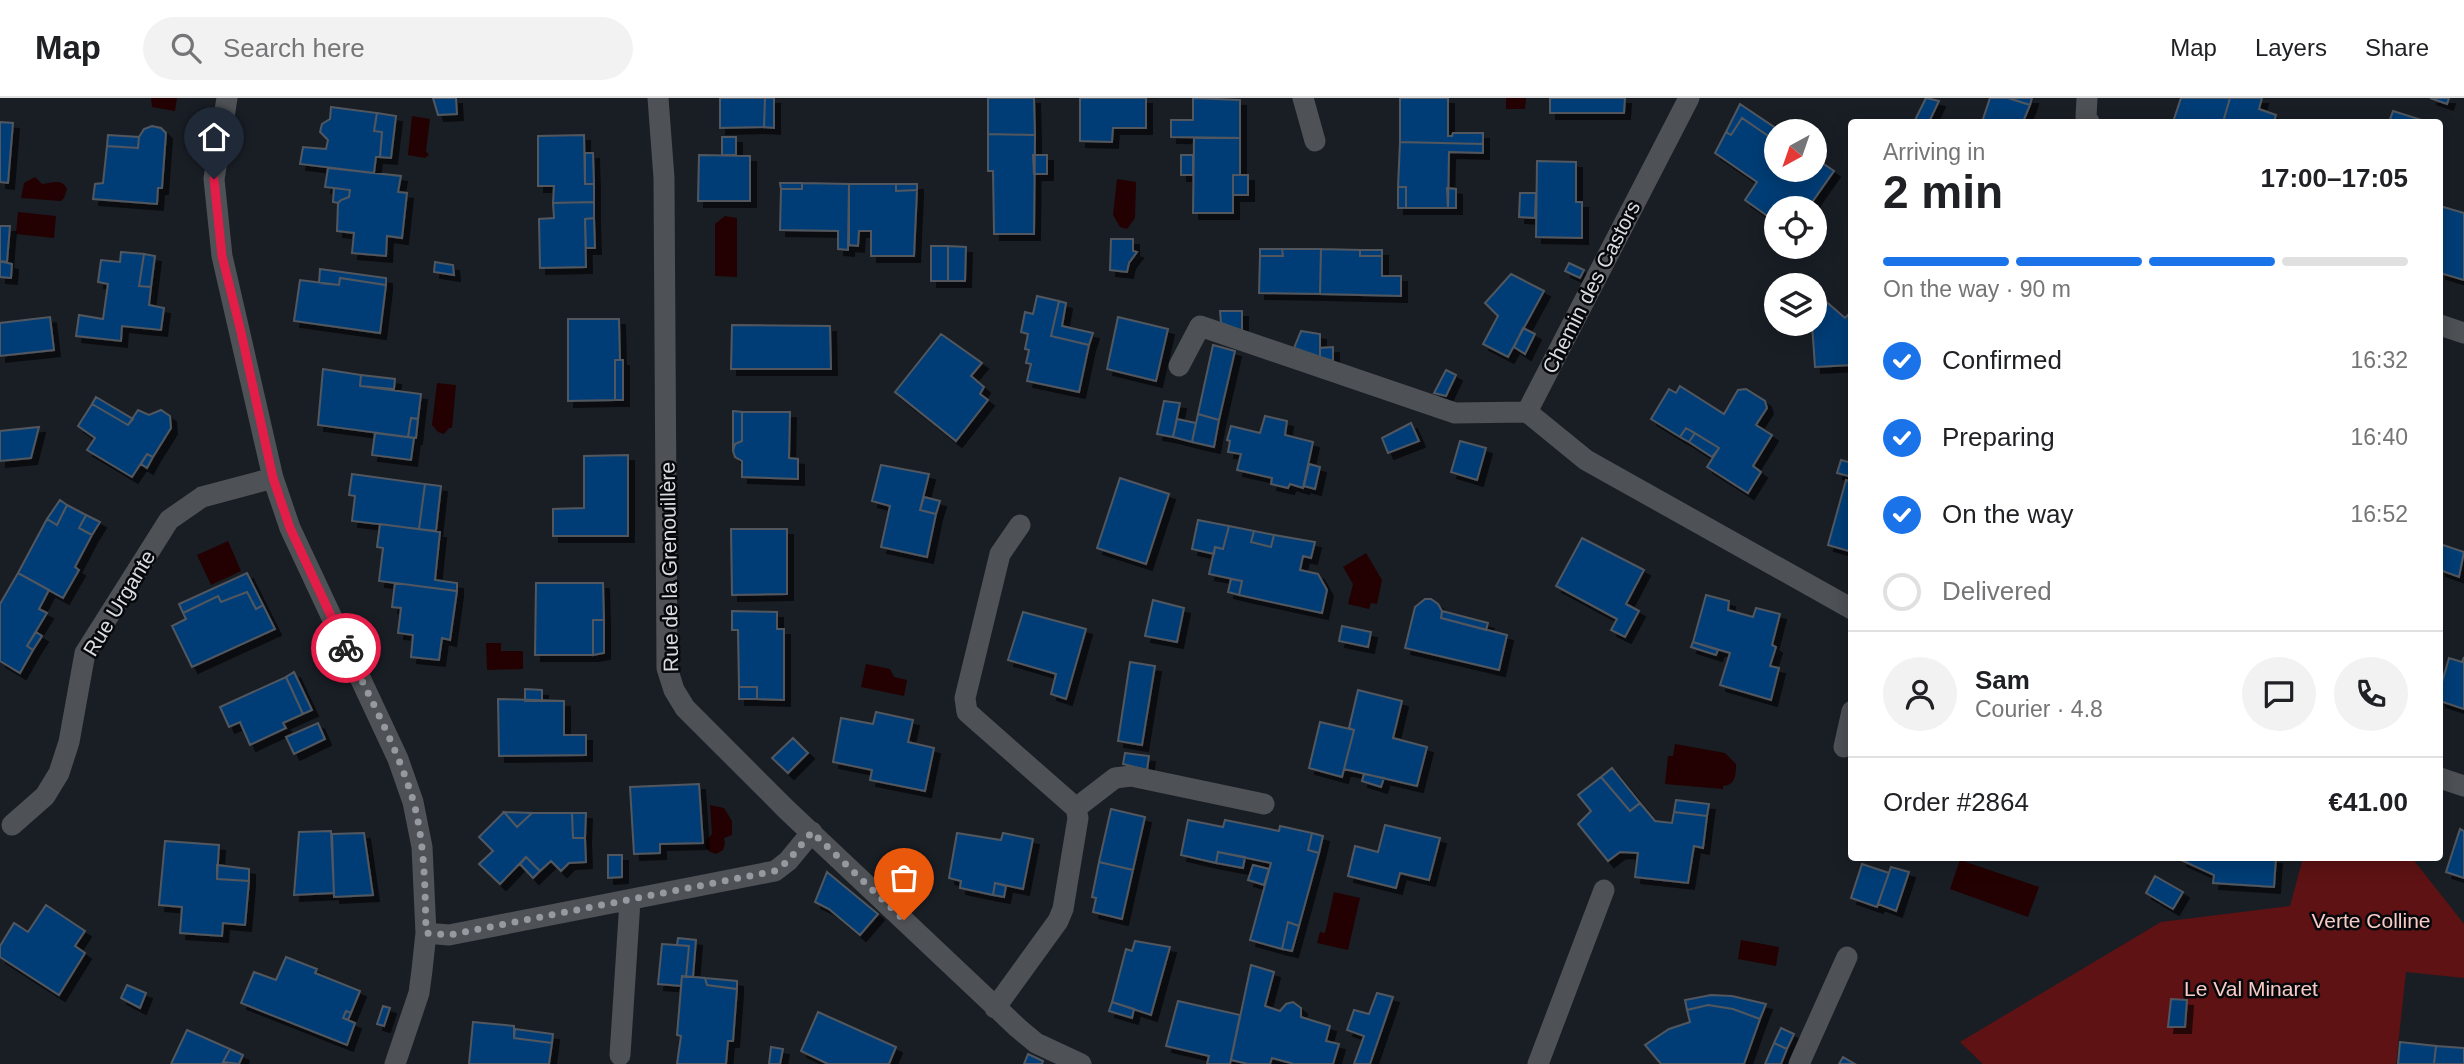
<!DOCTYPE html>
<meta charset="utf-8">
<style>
body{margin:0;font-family:Arial,sans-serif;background:#f2f2f2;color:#202124;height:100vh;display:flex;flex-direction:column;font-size:26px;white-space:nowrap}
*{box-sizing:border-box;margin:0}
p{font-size:23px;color:#757577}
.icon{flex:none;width:38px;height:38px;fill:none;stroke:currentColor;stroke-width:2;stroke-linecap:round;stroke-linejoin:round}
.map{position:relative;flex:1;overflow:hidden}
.side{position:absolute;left:1848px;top:21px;width:595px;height:742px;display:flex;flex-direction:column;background:#fff;border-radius:7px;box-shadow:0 4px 18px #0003}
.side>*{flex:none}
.needle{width:46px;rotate:220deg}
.fabs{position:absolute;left:1764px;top:21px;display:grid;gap:14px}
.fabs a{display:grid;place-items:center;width:63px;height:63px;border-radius:50%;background:#fff;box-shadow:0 4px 18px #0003;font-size:35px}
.pin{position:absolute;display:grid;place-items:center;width:60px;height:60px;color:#fff;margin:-72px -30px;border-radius:50% 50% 50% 0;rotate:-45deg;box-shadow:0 0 7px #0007}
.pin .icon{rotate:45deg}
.courier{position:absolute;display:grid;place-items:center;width:70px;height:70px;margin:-35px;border:5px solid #e11d48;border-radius:50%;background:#fff;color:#222;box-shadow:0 2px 9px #0007}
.summary em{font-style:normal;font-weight:700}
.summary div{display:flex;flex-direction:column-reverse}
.summary{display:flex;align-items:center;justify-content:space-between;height:119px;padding:0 35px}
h1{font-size:46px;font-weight:700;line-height:52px}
.bar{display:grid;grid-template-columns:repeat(4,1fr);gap:10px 7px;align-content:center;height:84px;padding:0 35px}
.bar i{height:9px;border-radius:5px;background:#e0e0e0}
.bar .active{background:#1a73e8}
.bar p{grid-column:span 4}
.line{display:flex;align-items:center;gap:18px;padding:0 35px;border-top:2px solid #e0e0e0}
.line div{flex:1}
.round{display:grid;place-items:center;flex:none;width:74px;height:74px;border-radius:37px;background:#f2f2f2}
ol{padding:0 35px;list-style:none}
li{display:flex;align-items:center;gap:21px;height:77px}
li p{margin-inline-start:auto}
li .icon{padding:7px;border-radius:50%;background:#1a73e8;color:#fff;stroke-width:4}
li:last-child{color:#757577}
li i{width:38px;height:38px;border:4px solid #e0e0e0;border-radius:50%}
header{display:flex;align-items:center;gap:42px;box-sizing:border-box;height:98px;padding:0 35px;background:#fff;border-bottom:2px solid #e0e0e0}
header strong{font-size:33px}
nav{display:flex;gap:38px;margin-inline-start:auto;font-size:24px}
.search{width:490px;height:63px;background:#f2f2f2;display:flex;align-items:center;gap:18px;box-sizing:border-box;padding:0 24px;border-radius:38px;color:#757577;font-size:26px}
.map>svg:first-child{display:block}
</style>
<header>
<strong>Map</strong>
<div class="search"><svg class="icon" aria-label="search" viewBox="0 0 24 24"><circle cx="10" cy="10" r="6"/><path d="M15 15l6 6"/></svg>Search here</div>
<nav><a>Map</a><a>Layers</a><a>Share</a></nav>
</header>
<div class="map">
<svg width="2464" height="966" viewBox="0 0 2464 966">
<defs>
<filter id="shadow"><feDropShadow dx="6" dy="6" stdDeviation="0" flood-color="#0009"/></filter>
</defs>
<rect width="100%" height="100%" fill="#191e25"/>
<path fill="#5e1213" d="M2303,760H2412L2464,826V880L2406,874L2396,966H1983L1960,944L2161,824L2290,808Z"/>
<path fill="#230001" d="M151,0H177L175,13L152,9Z
M1506,0H1526L1525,11H1506Z
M412,18L430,21L426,53L429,57L425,60L408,57Z
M35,79L42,86C53,85 62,80 67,91L64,100L61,103L21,100L24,85Z
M1117,81L1136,84L1135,120L1127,131L1120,129L1113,117Z
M18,114L56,118L54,140L16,136Z
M725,118L737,120V179L715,178V126Z
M437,285L456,287L452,330H449L444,336L438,334L432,327Z
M228,443L241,473L211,487L197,457Z
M1366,455L1382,482L1377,506L1371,505L1369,511L1348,506L1353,486L1343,469Z
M486,545H501V553H523V571L487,572Z
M866,566L890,571L894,579L907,582L904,598L861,589Z
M1675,646L1725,655L1736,666C1736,676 1736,687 1723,688V691L1665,686L1668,658H1673Z
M710,707L724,710L732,723V737L724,740L725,745L723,752L716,756L710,754L705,749L706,742L712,736Z
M1960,762L2039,789L2028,819L1950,791Z
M1334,794L1360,800L1348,852L1317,845L1320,834L1325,835Z
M1741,842L1779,849L1776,868L1738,861Z"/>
<path fill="#033e76" stroke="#51575f" stroke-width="2" filter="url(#shadow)" d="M433,0H456L457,16L438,17Z
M720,0H765L764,29L720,30Z
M765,0H774V30L764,29Z
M988,0H1034L1035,37L988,36Z
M1080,0H1146V30H1113L1112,44L1080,43Z
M1193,0L1240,2V40L1171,39V22H1193Z
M1400,0H1448V38H1452L1453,35H1483V46L1400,44Z
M1550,0H1625L1624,15H1550Z
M1926,0L1939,3L1929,24H1914Z
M1990,0H2008L2030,7L2023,24H1982Z
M2008,0H2032L2030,7Z
M2181,0H2230L2223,24H2173Z
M2230,0H2262L2259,11L2276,17L2274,24H2223Z
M2430,0H2449L2447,6Z
M1740,6L1780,33H1776V61L1766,54L1774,42L1742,20L1731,37L1726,34Z
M331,9L377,15L374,33L382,34L380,59H376L374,75L300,66L303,49L326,51L328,42L320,34L322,26L330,21Z
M2393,13L2422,22L2421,24H2389Z
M377,15L396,18L391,60L380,59L382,34L374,33Z
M1742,20L1774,42L1766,54L1776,61V72H1792L1798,76L1801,72H1815V60L1834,73L1808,110L1792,108L1776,110V124L1745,102L1757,84L1715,55L1726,34L1731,37Z
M0,24L13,25L8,85L0,84Z
M152,28L161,30L166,35L162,90H158L157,106L93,101L95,86L103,85L107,48L138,50L139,39L144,31Z
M988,36L1035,37L1034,136H994L993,73H988Z
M108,37L139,39L138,50L107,48Z
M584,37L585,86H594V104L553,105L554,88H538V38Z
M722,39H736V57H722Z
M1194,40H1240V77H1233V115H1193Z
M1400,44L1483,46V55L1449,54L1448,110H1406V89H1398Z
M585,55H593L594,86H585Z
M699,57L750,58V103H698Z
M1033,57H1047V76H1034Z
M1181,57H1193V77H1181Z
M1537,63L1576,64V104H1582V140L1536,139Z
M328,70L401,78L398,94L407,95L402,140L387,138L386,158L352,155L354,135L337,133L338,105L341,102L349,99L350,92L325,89Z
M1233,77H1248V97H1233Z
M780,85H802V91H781Z
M802,85L849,86L848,152L838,151V133L780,132L781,91H802Z
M849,86H896V93L917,92L914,158H871V133H859L858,148L849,147Z
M896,86H917V92L896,93Z
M1398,89H1406V110H1398Z
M334,90L350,92L349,99L341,102L338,105L333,104Z
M1447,90L1456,91V110H1448Z
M1520,95H1536L1535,120L1519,119Z
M594,104V120L585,121L586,169L540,170L539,121L554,120L553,105Z
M2440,108L2464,115V182L2440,175Z
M594,120L595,150H586L585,121Z
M0,128H10L7,164L0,163Z
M1111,141H1133V153L1137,154L1129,165L1127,174L1110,172Z
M931,148H948V183H931Z
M948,148L966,149L965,183H948Z
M1260,151H1282L1283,158H1260Z
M1282,151H1321L1320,196L1259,195L1260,158H1283Z
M1321,151L1360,152V158H1382V178H1401V198L1320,196Z
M1360,152H1382V158H1360Z
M121,154L144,156L139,188L151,189L149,207L164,210L161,232L122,228L121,243L76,238L79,217L103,221L108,186L98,184L101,162L120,164Z
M144,156L155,158L151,189L139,188Z
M0,163L12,166L11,180L0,179Z
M435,164L453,167L454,177L434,174Z
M1569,165L1584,172L1580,180L1565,173Z
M320,171L386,180V187L340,180L339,187L319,185Z
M1511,176L1544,193L1508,259L1483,246L1498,218L1485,205Z
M340,180L386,187L380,235L294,223L300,182L339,187Z
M1037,198L1059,203L1051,238L1089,247L1079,294L1027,283L1031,266L1026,265L1029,252L1025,251L1028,236L1021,234L1025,214L1033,216Z
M1822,200L1845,220L1850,215L1852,216V267L1815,269L1812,226H1815V201Z
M1059,203L1066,205L1062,228L1093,235L1089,247L1051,238Z
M1220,213H1242V233L1221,225Z
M50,219L54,252L0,258V225Z
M1118,219L1168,231L1156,283L1107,271Z
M568,221H619L620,262H615V302L568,303Z
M732,227L830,228L831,271H731Z
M1523,230L1535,236L1525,256L1514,249Z
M1301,233L1320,236V259L1294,250Z
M941,236L982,265L971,278L984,289L980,296L988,302L956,343L895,294Z
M1213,247L1235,253L1219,322L1198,316Z
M1333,249V263L1320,259V250Z
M615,262H623V302H615Z
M323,271L361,277L360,288L421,296L418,321L411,320L408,339L318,327Z
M1446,272L1456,277L1446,298L1434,295Z
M361,277L395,281L394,291L360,288Z
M1680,288L1724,316L1738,292L1746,291L1765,303L1767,310L1756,327L1772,337L1753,368L1761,374L1748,395L1707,369L1719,350L1686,330L1680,339L1651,321L1669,291L1676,295Z
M96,299L133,321L128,327L92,306Z
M1164,303L1180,305L1173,339L1157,336Z
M92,306L128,327L138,312L149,317L161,312L170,318L171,330L153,359L147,356L132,379L87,352L95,340L78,328Z
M733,313L742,314V343L735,346L733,353Z
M742,314H790L789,360L798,361V381L742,379V363L735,359L733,353L735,346L742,343Z
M1198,316L1219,322L1214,349L1192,344Z
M1265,318L1287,323L1285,337L1313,344L1303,390L1290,386L1288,390L1271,386L1272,380L1237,372L1241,356L1228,354L1230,343L1227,342L1231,328L1260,335Z
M411,320L418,321L416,340L408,339Z
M1177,321L1196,325L1192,344L1173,339Z
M1411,325L1419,343L1388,355L1382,340Z
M39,329L31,360L0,363V333Z
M1686,330L1695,335L1689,344L1680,339Z
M375,335L414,340L411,362L372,357Z
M1695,335L1719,350L1712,359L1689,344Z
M1460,343L1486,350L1477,382L1451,374Z
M147,356L153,359L147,370L141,366Z
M628,357V438H553V411L584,410V358Z
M1841,362L1852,365V379L1837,375Z
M1309,366L1320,369L1315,391L1304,388Z
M881,367L929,376L920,412L936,416L927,459L881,449L890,408L872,403Z
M352,376L425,386L419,431L352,423L355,398L349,397Z
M1120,380L1169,396L1146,466L1097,450Z
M1846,382L1852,384V454L1828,447Z
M425,386L441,388L436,433L419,431Z
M924,399L940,403L936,416L920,412Z
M60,402L67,407L57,427L47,421Z
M67,407L86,417L79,430L92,437L75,469L79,472L63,500L18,475L47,421L57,427Z
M86,417L100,424L92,437L79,430Z
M1198,422L1229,428L1223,451L1215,449L1214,456L1192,451Z
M380,426L440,434L435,482L457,485V493L379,483L383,450L377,449Z
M1229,428L1254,433L1251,444L1271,449L1274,437L1315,444L1311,460L1303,458L1300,472L1318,476L1327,492L1322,515L1239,497L1242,483L1209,476L1215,449L1223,451Z
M731,431H787V496L732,497Z
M1254,433L1274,437L1271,449L1251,444Z
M1582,440L1644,472L1626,506L1639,513L1625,539L1611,532L1617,521L1556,488Z
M2440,446L2464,454L2459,479L2440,472Z
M18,475L49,492L39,511L47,515L27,548L33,552L20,575L0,563V506Z
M247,475L263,507L256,511L247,494L221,504L218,498L183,515L179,506Z
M1231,481L1242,483L1239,497L1228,494Z
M395,485L457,493L450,542L442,540L439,562L411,559L413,537L398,535L401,510L392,509Z
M536,485H603L604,522H593V557H535Z
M247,494L256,511L263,507L275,531L192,569L172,528L186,521L183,515L218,498L221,504Z
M1706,497L1729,503L1728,512L1753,519L1756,510L1780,516L1772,547L1776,549L1770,568L1779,570L1771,602L1720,587L1730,555L1693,544Z
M1425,501H1431L1438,506L1442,513L1441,520L1507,537L1499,572L1405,550L1415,509Z
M1153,502L1184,510L1177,544L1145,538Z
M732,513L777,514V531H784V602L757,601V589H739L738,532H732Z
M1442,513L1488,525L1486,532L1441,520Z
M1023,514L1086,531L1066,601L1051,596L1056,576L1008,562Z
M593,522H604V555L593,557Z
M1342,528L1371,534L1368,549L1339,543Z
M36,534L42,538L33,552L27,548Z
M1693,544L1718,552L1716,557L1691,549Z
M2464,559V611L2440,603V591L2449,560L2462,564Z
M1130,564L1155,568L1142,647L1118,643Z
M294,574L312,612L303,616L286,579Z
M286,579L303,616L283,625L286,630L250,647L240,624L229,629L220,609Z
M739,589H757V601H739Z
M525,591L542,592V603H525Z
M1358,592L1402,603L1393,640L1427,649L1417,688L1344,671L1354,632L1349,630Z
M498,601L564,603V637H586V657L499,658Z
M876,614L913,622L908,644L934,650L925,693L870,682L872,672L833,664L841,620L873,626Z
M1320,624L1354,632L1342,679L1309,670Z
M318,625L325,641L294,656L286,639Z
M793,640L808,655L788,675L772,660Z
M1125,655L1149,658L1147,672L1123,666Z
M1612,670L1640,705L1630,713L1601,679Z
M1364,676L1384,680L1381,689L1362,683Z
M1601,679L1630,713L1640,705L1655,723L1672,725L1674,714L1707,718L1703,750L1694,748L1688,785L1635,779L1638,755L1620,754L1608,763L1578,726L1591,713L1578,697Z
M699,686L703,745L660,746V755L634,756L630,689Z
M1676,702L1709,706L1707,718L1674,714Z
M1111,711L1145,719L1133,772L1099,764Z
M504,714L517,729L532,715H572L573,740H585L586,764L569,765L561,773L551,763L540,773L526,759L500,786L479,766L493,753L479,739Z
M504,714L532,715L517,729Z
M572,715H586L585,740H573Z
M1188,722L1223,729L1225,722L1279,733L1280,728L1312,735L1308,752L1319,755L1299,828L1288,824L1282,851L1250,842L1271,765L1218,754L1216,765L1181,757Z
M1385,727L1440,740L1429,782L1400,775L1396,790L1348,778L1355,748L1378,754Z
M2460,731L2464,733V780L2446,774Z
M331,733L334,795L294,797L299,734Z
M364,735L373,797L334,799L332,736Z
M957,735L1001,742L1003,735L1033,741L1023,791L995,785L993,797L960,790L961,783L949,780Z
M1312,735L1323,738L1319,755L1308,752Z
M165,743L219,747L217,781L249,783L245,827L223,825L222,838L180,835L182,809L159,807Z
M1218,754L1245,759L1243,770L1216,765Z
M608,757H622V779L608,780Z
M526,759L540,773L533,780L520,766Z
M2182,760H2276L2274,789L2213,785L2214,777L2181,762Z
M1099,764L1133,772L1122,821L1093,814L1096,800L1092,799Z
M1862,766L1889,775L1877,809L1851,800Z
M217,767L249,771V783L217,781Z
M1253,767L1269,771L1264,787L1248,782Z
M1891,769L1909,774L1896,813L1878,806Z
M827,774L878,816L860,837L829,811L815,804Z
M2155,778L2183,794L2173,811L2146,795Z
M995,785L1006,788L1004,799L993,797Z
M46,807L85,833L75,848L85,855L59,897L0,859V848L14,825L28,834Z
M1288,824L1299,828L1292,853L1282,851Z
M678,840L696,842L693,879H686L689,848L677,847Z
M1135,843L1170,849L1151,917L1112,904L1126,851L1132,853Z
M662,846L689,848L686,879L682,878L681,888L658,886Z
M286,859L317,871L315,875L360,893L351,915L346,913L343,920L355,925L347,947L241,905L254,874L276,882Z
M1251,867L1274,874L1265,908L1280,913L1286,906L1293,904L1301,910V919L1330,928L1326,943L1339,946L1333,966H1294L1272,960L1270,966H1248L1231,962Z
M682,878L705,880L707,887L737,891L733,943H728L726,966H677L681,938L677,937Z
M705,880L737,883V891L707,887Z
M127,887L146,895L140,910L121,900Z
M1377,895L1393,899L1370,966H1354L1364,938L1347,932L1354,912L1369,916Z
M1711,897L1732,898L1766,906L1760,921L1733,911L1708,907L1687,912L1685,902Z
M2171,901L2187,902L2185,929H2168Z
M1178,903L1240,917L1230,966H1207L1209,958L1166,948Z
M1112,904L1134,911L1132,920L1109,913Z
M1708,907L1733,911L1760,921L1744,966H1661L1645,947L1669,931L1690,924L1687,912Z
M383,908L390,910L384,928L377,926Z
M346,913L351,915L348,922L343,920Z
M818,914L896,949L889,966H828L801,953Z
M473,924L514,928V940L552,945L549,966H469Z
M1781,930L1794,936L1787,951L1774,945Z
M515,931L553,936L552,945L514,940Z
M187,932L230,951L223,964L227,966H171Z
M2400,944L2436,948L2434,966H2398Z
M1774,945L1787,951L1781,966H1765Z
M2436,948L2464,950V966H2434Z
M771,949L783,951L780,966H769Z
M230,951L243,957L239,966L223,964Z
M1028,956L1043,963L1042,966H1024Z
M1843,959L1855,966H1839Z"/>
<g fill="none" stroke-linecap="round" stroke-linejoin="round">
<path stroke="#4e5155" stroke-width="21" d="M227,0L214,81L222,158L273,380L290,430L398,661L413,704L422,749L426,835L422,872L419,895L395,966
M658,0L664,80L667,570L674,592L685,610L787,712L1018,930L1036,945L1081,966
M1303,0L1315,43
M2087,0L2086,19L2089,24
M2440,227L2464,235
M1179,268L1200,228L1455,315L1527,314L1689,0
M1527,314L1586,362L1852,511
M1844,649L1852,613
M2440,680L2464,688
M1076,710L1115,680L1131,678L1264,706
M12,727L45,698L59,675L69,644L85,555L169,422L202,399L273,380
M426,835L449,837L775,773L788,763L812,734
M995,910L1058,823L1063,811L1078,720L1076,710L967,614L965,600L1000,456L1020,427
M620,957L630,803
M1538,966L1604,792
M1799,966L1847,859"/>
</g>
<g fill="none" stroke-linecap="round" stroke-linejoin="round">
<path stroke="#969aa0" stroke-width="7" stroke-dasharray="0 12.6" d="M346,550C370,600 397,649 413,702C425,745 425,790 426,835L449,837L775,773L788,763L812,734L904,822"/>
<path stroke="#e11d48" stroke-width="9" d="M214,81L222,158L241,234L273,380L290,430L346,550"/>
</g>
<g text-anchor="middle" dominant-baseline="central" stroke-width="5" stroke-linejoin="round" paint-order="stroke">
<g font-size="21" fill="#d9dde2" stroke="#06080b">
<text transform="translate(1591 189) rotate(-63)">Chemin des Castors</text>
<text transform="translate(669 469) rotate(-91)">Rue de la Grenouillère</text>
<text transform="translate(119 505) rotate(-59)">Rue Urgante</text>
</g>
<g font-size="21" fill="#f9c9c3" stroke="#06080b">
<text x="2371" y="822">Verte Colline</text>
<text x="2251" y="890">Le Val Minaret</text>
</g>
</g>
</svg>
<div class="fabs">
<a><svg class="needle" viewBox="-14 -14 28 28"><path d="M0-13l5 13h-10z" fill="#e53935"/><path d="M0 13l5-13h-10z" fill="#757577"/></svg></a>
<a><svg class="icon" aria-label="locate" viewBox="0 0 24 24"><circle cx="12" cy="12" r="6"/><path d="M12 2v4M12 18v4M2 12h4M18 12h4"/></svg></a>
<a><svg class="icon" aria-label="layers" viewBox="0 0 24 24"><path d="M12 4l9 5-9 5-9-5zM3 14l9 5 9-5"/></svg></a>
</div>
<div class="pin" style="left:904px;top:822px;background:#ea580c"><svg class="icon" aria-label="bag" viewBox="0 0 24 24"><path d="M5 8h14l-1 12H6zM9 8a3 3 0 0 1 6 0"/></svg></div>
<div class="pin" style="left:214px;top:81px;background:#1f2937"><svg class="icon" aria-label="home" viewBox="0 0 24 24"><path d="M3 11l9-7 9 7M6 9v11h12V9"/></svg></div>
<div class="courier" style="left:346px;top:550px"><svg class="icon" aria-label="bike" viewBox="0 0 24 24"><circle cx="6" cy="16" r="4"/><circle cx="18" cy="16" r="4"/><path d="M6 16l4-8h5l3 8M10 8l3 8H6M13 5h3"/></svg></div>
<section class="side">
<div class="summary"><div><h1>2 min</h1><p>Arriving in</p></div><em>17:00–17:05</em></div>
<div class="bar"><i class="active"></i><i class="active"></i><i class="active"></i><i></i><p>On the way · 90 m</p></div>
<ol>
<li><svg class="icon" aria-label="check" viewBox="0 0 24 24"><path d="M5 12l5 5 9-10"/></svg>Confirmed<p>16:32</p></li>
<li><svg class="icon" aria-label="check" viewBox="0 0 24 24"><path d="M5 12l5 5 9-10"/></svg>Preparing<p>16:40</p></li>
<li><svg class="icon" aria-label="check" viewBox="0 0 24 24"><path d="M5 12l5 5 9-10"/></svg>On the way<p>16:52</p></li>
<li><i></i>Delivered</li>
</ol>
<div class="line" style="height:126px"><a class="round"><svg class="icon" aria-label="person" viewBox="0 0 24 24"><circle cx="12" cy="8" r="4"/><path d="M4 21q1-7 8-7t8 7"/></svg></a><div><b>Sam</b><p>Courier · 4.8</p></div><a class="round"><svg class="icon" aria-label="chat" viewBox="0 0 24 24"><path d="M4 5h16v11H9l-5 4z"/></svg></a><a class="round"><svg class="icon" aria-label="phone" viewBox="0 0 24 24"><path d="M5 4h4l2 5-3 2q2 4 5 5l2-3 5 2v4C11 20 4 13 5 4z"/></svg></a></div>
<div class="line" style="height:91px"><div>Order #2864</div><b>€41.00</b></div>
</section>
</div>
